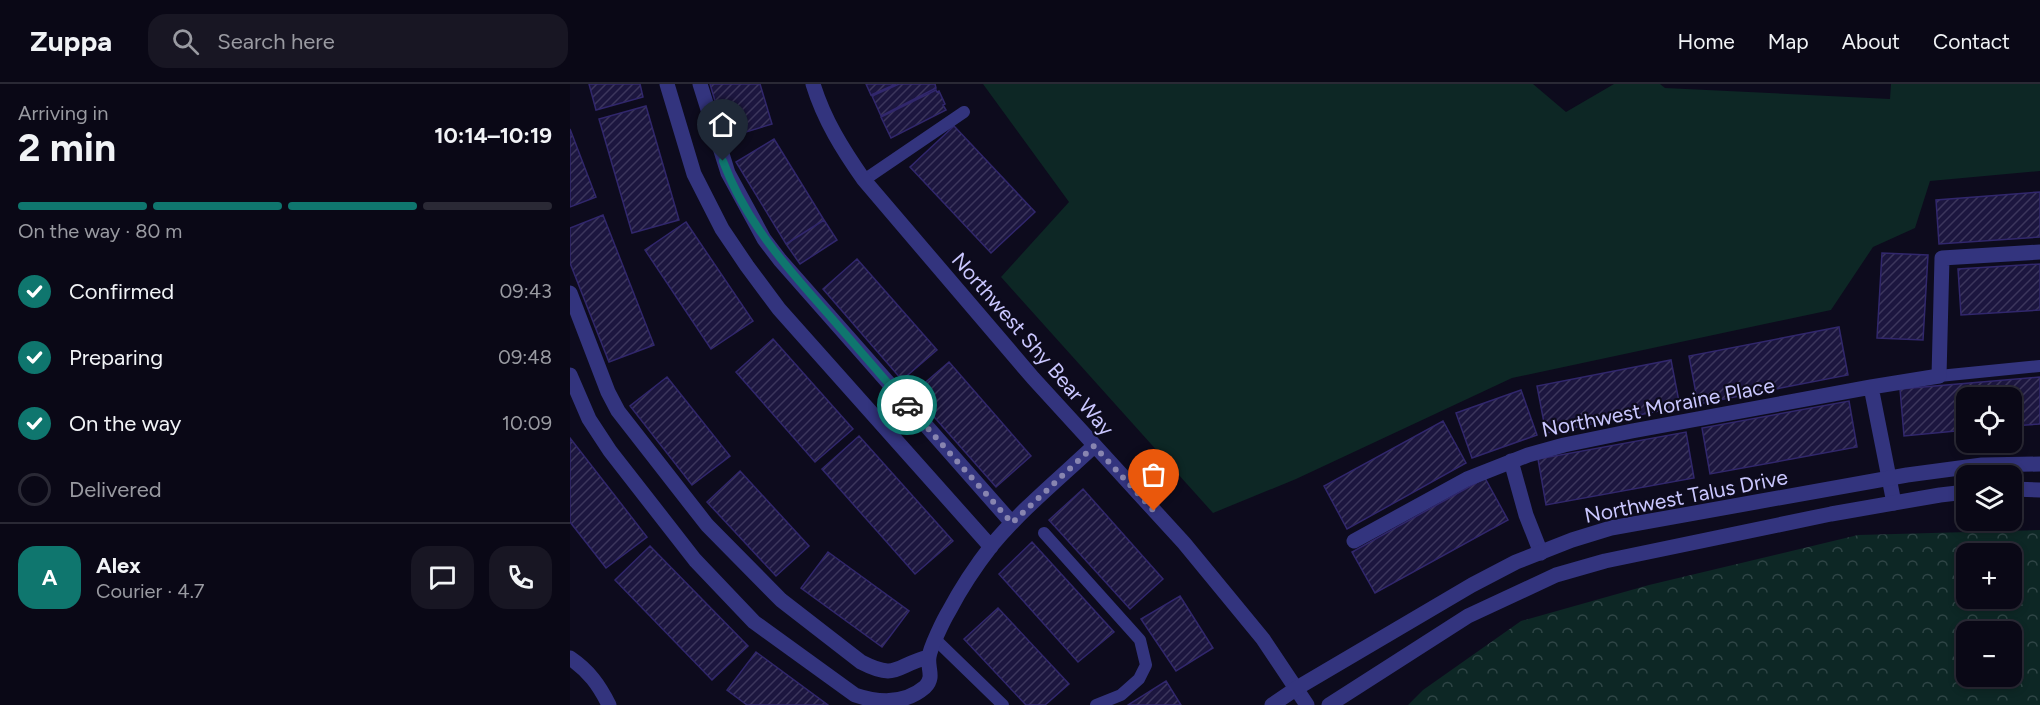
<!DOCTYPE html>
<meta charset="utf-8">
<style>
body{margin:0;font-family:Figtree,sans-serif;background:#181623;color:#f1f3f6;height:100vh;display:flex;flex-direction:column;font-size:22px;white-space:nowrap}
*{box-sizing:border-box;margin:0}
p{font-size:20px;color:#999aa1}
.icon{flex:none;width:33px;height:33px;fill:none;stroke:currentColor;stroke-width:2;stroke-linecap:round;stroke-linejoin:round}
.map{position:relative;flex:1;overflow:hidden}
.side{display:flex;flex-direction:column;background:#0a0816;width:570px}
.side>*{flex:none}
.buttons{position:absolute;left:1386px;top:303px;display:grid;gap:12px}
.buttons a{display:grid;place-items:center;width:66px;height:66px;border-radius:12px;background:#0a0816;box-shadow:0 3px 9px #0003,0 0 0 2px #2a2935;font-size:30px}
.pin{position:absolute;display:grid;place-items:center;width:51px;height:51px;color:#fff;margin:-62px -26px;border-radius:50% 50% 50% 0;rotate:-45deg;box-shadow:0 0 6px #0007}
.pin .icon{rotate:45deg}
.courier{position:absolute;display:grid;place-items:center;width:60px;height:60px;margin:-30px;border:4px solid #0f766e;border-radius:50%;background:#fff;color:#222;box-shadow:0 2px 8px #0007}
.summary em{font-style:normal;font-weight:700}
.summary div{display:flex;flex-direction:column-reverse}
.summary{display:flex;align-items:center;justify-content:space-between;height:102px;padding:0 18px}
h1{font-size:39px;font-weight:700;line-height:45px}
.bar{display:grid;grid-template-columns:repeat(4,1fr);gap:9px 6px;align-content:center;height:72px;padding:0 18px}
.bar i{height:8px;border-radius:4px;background:#2a2935}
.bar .on{background:#0f766e}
.bar p{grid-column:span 4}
.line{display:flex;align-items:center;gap:15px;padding:0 18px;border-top:2px solid #2a2935}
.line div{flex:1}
.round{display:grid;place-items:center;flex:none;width:63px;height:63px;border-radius:18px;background:#181623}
ol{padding:0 18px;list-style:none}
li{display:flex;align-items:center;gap:18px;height:66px}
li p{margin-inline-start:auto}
li .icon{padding:6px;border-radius:50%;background:#0f766e;color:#fff;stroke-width:4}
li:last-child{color:#999aa1}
li i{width:33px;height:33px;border:3px solid #2a2935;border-radius:50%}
header{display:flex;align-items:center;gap:36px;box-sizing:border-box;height:84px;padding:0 30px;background:#0a0816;border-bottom:2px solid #2a2935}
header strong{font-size:28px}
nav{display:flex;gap:33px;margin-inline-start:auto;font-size:21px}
.search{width:420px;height:54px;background:#181623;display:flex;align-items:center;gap:15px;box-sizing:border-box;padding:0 21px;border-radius:18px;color:#999aa1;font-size:22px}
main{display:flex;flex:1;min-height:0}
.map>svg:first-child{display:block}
</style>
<header>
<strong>Zuppa</strong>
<div class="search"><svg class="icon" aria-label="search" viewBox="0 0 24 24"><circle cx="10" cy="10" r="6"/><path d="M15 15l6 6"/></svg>Search here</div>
<nav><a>Home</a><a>Map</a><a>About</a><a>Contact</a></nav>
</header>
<main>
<section class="side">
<div class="summary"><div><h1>2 min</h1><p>Arriving in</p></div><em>10:14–10:19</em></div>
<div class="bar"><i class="on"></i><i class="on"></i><i class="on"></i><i></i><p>On the way · 80 m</p></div>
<ol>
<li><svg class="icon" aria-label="check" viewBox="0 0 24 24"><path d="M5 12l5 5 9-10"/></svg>Confirmed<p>09:43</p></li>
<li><svg class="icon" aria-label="check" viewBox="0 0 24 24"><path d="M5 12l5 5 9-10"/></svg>Preparing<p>09:48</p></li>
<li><svg class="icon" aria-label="check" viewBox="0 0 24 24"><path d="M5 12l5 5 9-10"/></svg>On the way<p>10:09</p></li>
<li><i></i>Delivered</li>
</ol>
<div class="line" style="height:108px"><b class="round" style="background:#0f766e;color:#fff">A</b><div><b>Alex</b><p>Courier · 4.7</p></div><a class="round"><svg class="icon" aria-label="chat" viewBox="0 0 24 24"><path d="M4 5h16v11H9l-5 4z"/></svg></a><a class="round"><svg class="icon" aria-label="phone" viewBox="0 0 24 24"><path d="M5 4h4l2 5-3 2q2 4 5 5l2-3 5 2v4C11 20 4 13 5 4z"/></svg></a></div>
</section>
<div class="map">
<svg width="1470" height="621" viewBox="0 0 1470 621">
<defs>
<pattern id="forest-crowns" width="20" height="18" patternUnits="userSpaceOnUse" patternTransform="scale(1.5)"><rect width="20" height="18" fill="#0d2725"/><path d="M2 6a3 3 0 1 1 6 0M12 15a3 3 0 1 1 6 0" fill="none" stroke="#2f4546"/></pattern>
<pattern id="building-hatch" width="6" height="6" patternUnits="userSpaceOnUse" patternTransform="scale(1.5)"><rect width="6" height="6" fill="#1c163f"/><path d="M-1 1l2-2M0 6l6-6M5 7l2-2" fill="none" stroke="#3c365c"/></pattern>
</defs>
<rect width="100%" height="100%" fill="#0d0b1d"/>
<path fill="#0d2725" d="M413,0H963L996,28L1044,0H1090L1095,4L1320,15L1321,0H1470V87L1360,97L1345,144L1303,163L1261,226L942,294L726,395L643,429L431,193L499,118Z"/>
<path fill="url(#forest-crowns)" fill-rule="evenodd" d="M1470,446V621H838L853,606L951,537L1079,501L1288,451ZM1396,470H1442V514H1396ZM1396,548H1442V592H1396Z"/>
<path fill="url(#building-hatch)" stroke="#31276c" stroke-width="1.5" d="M19,0H70L73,13L26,26Z
M140,0H190L202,40L156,54Z
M296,0H326L301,11Z
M329,0H365L366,4L311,32L302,12Z
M366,6L367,8L369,7L375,20L373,21L376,26L321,54L311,33Z
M76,22L109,136L62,149L29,35Z
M384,42L465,128L421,169L340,83Z
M0,45L26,113L0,123Z
M204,55L254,136L216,160L166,78Z
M1470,108V153L1369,160L1366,116Z
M33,131L84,261L39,278L0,179V144Z
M254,136L267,156L230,180L216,160Z
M116,138L183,237L141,265L75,166Z
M1312,169L1358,171L1353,256L1307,254Z
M287,175L367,266L332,296L253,205Z
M1470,180V226L1391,231L1388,185Z
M1269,243L1278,291L1128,320L1119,272Z
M203,255L283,345L245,378L166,288Z
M1101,276L1110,323L976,349L967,302Z
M379,278L461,372L426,403L343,309Z
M97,293L160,372L122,401L60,322Z
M1470,293V340L1442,342V314H1396V346L1334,352L1330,305Z
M951,306L967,351L902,374L886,329Z
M1279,317L1287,363L1140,390L1132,344Z
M873,337L896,379L777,445L754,402Z
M1116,348L1124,394L976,421L968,375Z
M289,352L383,457L345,490L252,385Z
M0,354L77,453L36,484L0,438Z
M170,387L239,462L206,492L137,418Z
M915,394L938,436L805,509L782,468Z
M513,405L593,495L560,525L479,436Z
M462,458L544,548L508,578L429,490Z
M80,462L178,562L142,596L45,496Z
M258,468L339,527L312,563L231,504Z
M610,512L643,564L606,587L571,535Z
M428,524L499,600L475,621H456L394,555Z
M186,568L258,621H177L157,606Z
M596,597L611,621H558Z"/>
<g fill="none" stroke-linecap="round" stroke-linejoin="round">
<path stroke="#33347e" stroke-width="12" d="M294,96L394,28
M1369,292L1470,282
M474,449L570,556L576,581L569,595L551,611L526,621
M366,556L433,621"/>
<path stroke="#33347e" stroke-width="15" d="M97,0L124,90L152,145L177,182L209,225L421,463
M130,0L158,89L194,155L210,176L442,439
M243,0C254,36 273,66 294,96L463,294L614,459L693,555L737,621
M0,209L38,308L48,327L137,441L211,516L291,578C328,597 325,581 359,573
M0,291L19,335L40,367L125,476L184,538L285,611C309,619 334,621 355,603C365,593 357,584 359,573C360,564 374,535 379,527C390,506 408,479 422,461C452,425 490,394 524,362
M1301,303L1369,292L1372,174L1470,168
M941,377L956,431L971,469
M784,457L897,395L958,371L994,361L1062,347L1301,303L1324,419
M0,574C19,587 29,601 39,621"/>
<path stroke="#33347e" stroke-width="15" d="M1442,405L1470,406
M702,621L727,604L902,501L946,478L1002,456L1041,444L1337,391L1412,381L1470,380
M759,621L898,532L986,491L1035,477L1261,430L1370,411L1396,408"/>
</g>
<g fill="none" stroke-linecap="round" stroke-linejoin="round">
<path stroke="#8885b0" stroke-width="6" stroke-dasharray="0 10.8" d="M337,321L442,439L524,362L584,427"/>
<path stroke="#0f766e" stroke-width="8" d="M153,77C175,137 217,184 259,231C285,261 311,291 337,321"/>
</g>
<g text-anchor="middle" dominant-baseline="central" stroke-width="4.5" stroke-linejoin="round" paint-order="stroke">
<g font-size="21" fill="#cac7ff" stroke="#0d0b1d">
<text transform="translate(463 260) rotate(49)">Northwest Shy Bear Way</text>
<text transform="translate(1088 323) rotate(-11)">Northwest Moraine Place</text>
<text transform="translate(1116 412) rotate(-11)">Northwest Talus Drive</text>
</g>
</g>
</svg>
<div class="buttons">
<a><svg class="icon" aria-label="locate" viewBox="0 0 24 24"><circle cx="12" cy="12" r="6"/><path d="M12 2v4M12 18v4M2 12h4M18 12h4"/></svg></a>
<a><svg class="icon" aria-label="layers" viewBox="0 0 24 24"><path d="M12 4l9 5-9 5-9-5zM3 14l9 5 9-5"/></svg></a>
<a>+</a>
<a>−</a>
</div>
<div class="pin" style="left:584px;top:427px;background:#ea580c"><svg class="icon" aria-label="bag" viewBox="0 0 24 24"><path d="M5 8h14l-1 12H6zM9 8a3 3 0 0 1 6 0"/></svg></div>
<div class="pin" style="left:153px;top:77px;background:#1f2937"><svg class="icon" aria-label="home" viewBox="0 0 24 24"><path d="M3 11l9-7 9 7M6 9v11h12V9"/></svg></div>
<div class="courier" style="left:337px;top:321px"><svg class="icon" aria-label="car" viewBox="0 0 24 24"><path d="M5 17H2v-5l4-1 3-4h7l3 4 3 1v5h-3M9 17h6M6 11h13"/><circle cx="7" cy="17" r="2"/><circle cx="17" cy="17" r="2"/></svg></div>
</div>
</main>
